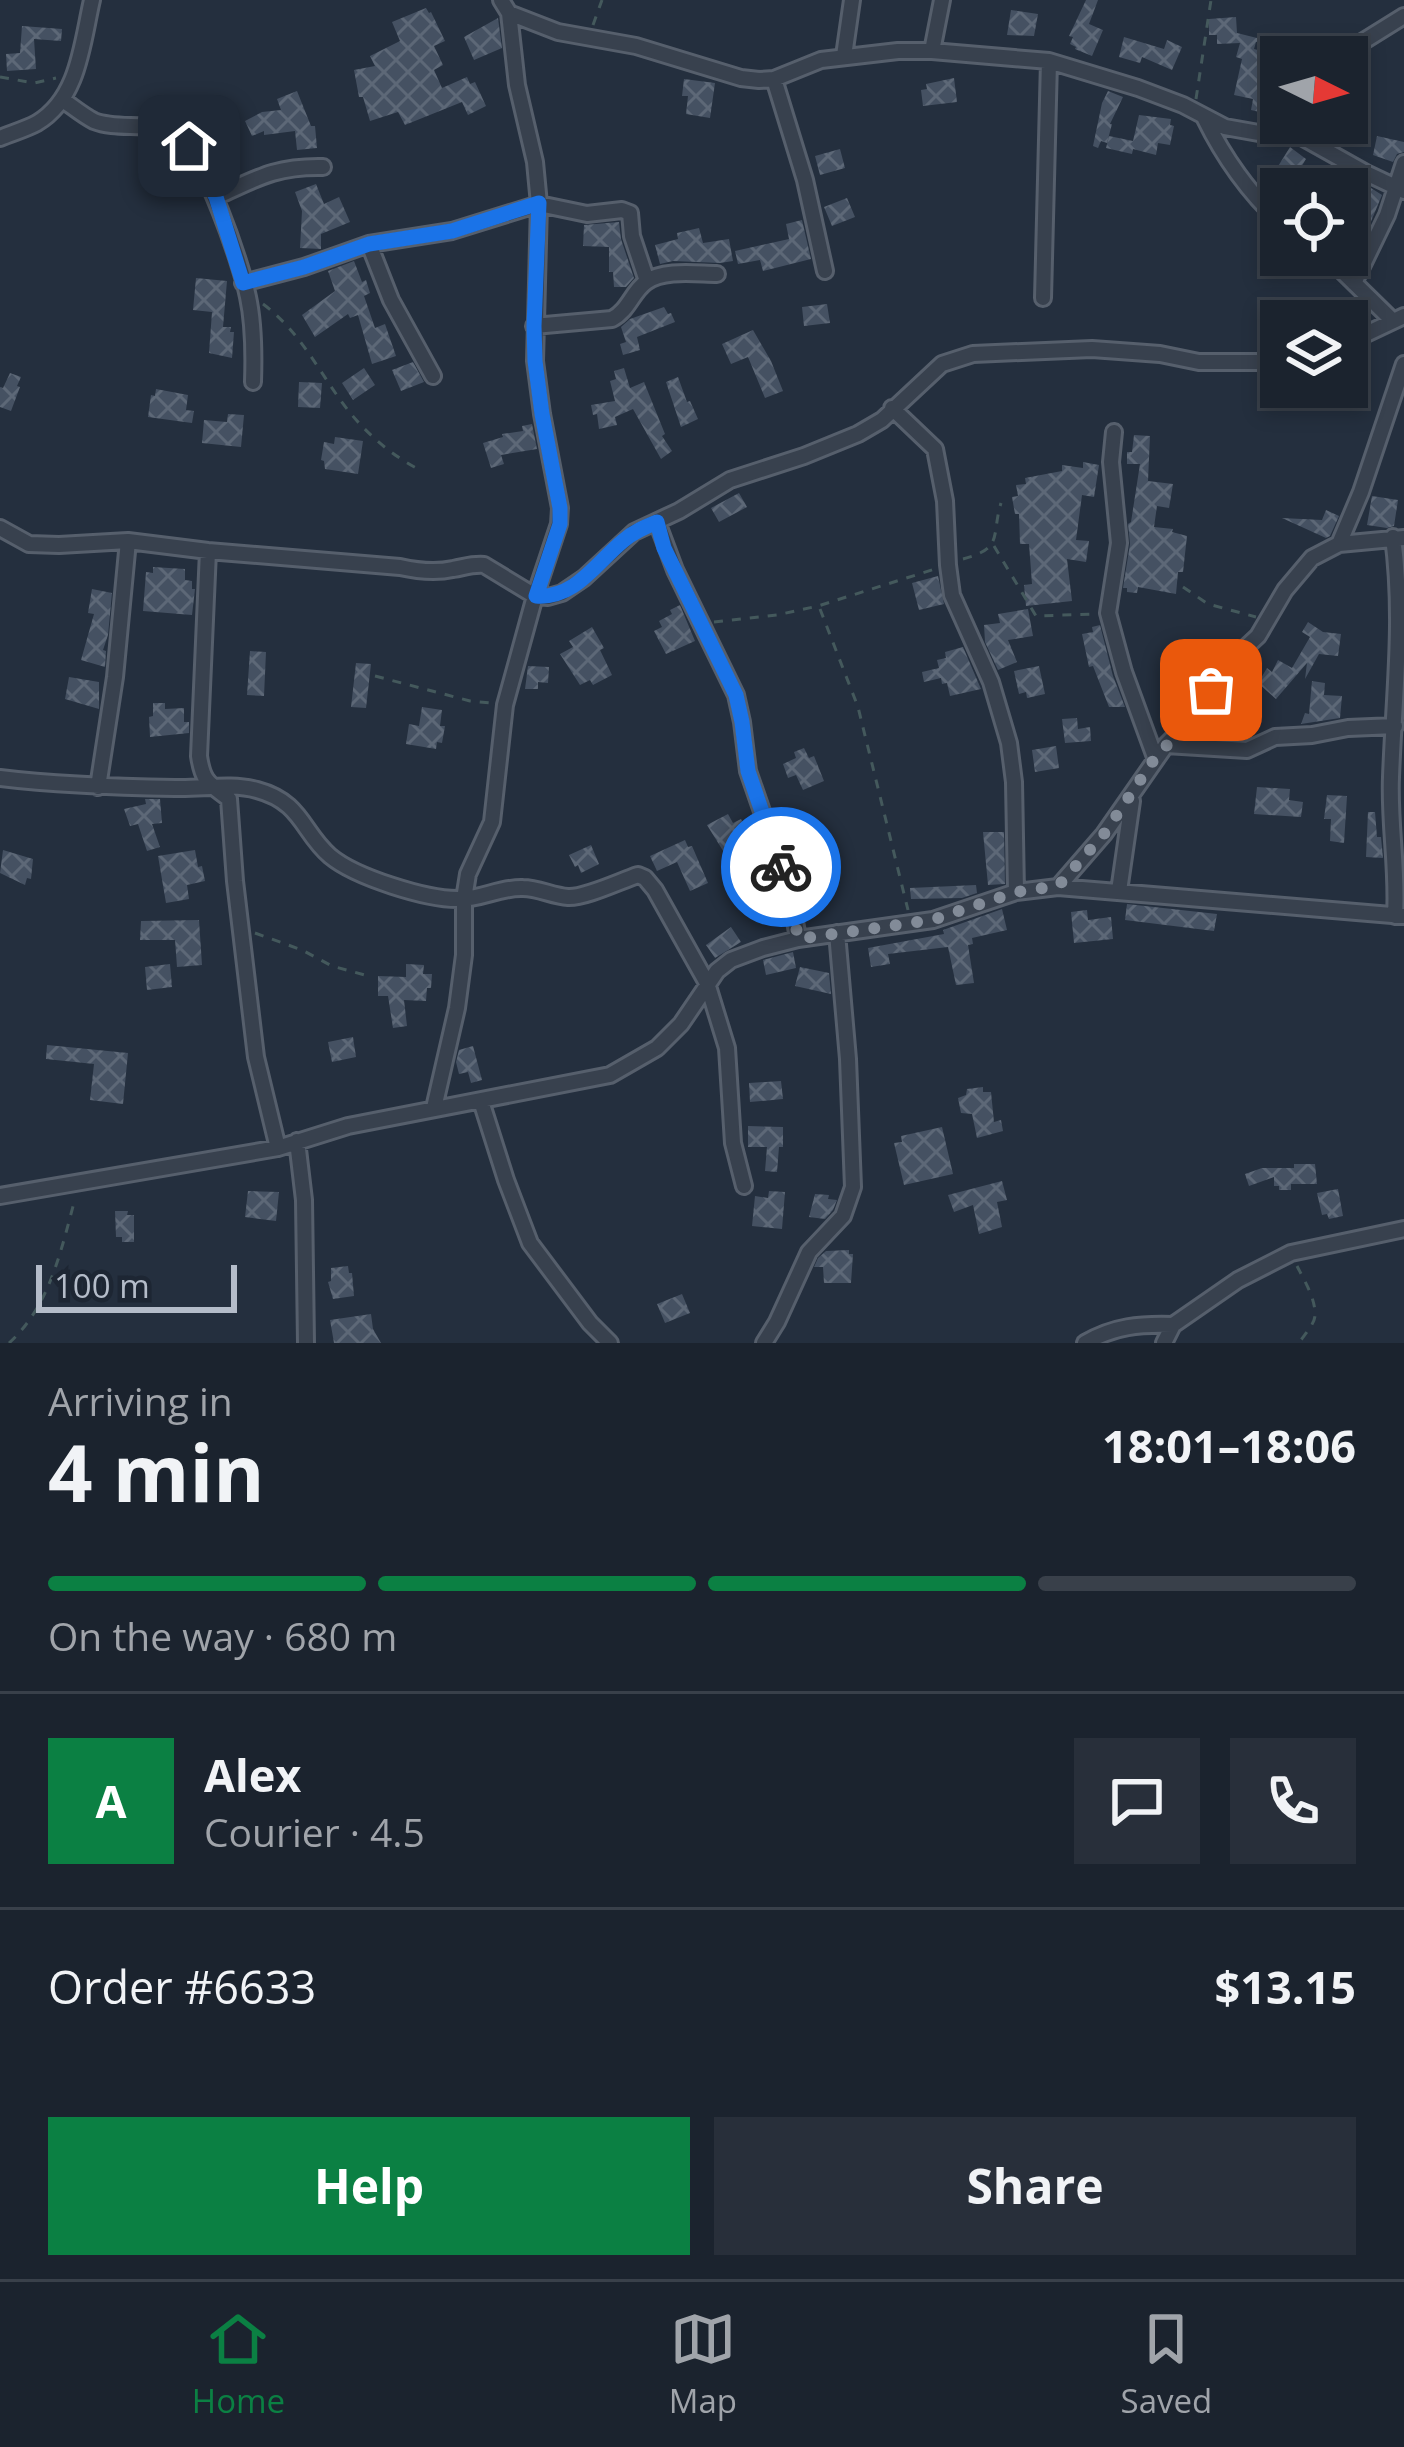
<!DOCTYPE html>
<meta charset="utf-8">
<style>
body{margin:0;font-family:"Open Sans",sans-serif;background:#282f3a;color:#f1f3f6;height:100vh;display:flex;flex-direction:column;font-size:45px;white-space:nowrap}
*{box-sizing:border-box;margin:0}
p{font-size:39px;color:#a0a4aa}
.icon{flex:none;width:66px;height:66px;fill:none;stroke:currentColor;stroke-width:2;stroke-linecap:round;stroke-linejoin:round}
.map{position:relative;height:1343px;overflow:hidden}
.details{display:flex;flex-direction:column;background:#1b232e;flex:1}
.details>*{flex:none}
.needle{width:78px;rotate:95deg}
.tools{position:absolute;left:1260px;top:36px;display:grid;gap:24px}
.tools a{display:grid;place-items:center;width:108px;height:108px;border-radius:0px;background:#1b232e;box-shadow:0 6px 18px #0003,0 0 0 3px #39404a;font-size:60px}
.scale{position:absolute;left:36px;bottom:30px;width:201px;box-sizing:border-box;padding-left:12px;border:6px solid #b4bcc9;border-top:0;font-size:33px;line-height:42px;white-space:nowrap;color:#b4bcc9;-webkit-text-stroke:9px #1d2633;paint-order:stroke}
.pin{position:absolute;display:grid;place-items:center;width:102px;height:102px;color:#fff;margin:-51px;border-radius:24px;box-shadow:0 6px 18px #0006}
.courier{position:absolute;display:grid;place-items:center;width:120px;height:120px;margin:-60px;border:9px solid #1a73e8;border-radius:50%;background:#fff;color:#222;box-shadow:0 3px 15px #0007}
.overview em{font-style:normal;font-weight:700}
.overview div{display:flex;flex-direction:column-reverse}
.overview{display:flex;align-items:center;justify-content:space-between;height:204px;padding:0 48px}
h1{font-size:78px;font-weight:700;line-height:90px}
.bar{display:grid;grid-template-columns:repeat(4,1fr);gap:18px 12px;align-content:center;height:144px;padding:0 48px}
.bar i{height:15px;border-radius:9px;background:#39404a}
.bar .active{background:#0b8043}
.bar p{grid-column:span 4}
.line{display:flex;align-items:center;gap:30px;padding:0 48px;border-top:3px solid #39404a}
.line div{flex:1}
.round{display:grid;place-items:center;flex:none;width:126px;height:126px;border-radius:0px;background:#282f3a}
.button{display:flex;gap:24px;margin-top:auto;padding:24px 48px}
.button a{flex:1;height:138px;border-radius:0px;background:#0b8043;color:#fff;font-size:48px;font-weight:700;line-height:138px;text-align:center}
.button a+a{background:#282f3a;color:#f1f3f6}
.menu{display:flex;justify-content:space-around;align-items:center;height:168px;border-top:3px solid #39404a;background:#1b232e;font-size:33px;color:#a0a4aa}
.menu a{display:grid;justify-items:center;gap:6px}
.menu .active{color:#0b8043}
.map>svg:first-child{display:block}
</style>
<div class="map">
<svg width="1404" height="1343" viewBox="0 0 1404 1343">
<defs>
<pattern id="building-cross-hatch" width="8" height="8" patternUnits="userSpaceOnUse" patternTransform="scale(3)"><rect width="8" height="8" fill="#455162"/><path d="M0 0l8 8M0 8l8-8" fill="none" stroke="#5d6877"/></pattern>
</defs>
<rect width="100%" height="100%" fill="#242f3e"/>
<path fill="url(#building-cross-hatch)" d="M1086,0H1098L1089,24L1103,30L1092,56L1075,49L1076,47L1070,44L1073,37L1069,36Z
M426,8L429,13L431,12L445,41L434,46L443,65L434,70L442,88L467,77L470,84L475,82L486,106L468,115L462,102L405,125L398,112L370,121L363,97H359L354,70L375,66L370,56L400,41L392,22Z
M1011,10L1038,14L1034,36L1007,35Z
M1236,17L1237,33L1261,39V42H1256L1254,49L1281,56V117L1251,110L1253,99L1234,95L1242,59L1236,57L1240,43L1217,44V35H1209V19Z
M498,18L502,48L474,60L464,37Z
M22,26L62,29L61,41L34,39L36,69L7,71L6,54L20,53Z
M1124,37L1164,49L1167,40L1182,47L1172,70L1142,57L1140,63L1119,57Z
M954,78L957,102L923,106L921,90L927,89L926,84Z
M684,79L715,83L710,118L686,114L688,96H682Z
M297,91L311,126H315L317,148L297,150L295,131L264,135V131L252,136L245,121L262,112L281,110L277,99Z
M1108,91L1123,97L1110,124H1112L1107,143L1101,141L1098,148L1093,146L1102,103Z
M1139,115L1171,119L1170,125L1174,126L1170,145L1158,143L1156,155L1133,149L1132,154L1106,148L1109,136L1133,141Z
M1377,136L1404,142V152L1397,154L1393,162L1373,155Z
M1290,147L1306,159L1288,189H1276L1267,184Z
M840,149L845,168L820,175L815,156Z
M316,184L324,204L339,197L350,222L321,234V249L300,248L302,211L295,192Z
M1371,188L1382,195L1370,224L1354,215Z
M847,198L855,217L832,226L824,207Z
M802,220L811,259L763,271L760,260L738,264L735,251L789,239L786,224Z
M619,222L621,239L634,278L626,287H614L613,272H609V247L583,246L584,225Z
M699,228L703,243L729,239L733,261L720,263L673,261L660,264L655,245L678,239L677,233Z
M354,261L362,282L366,280L370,293L364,296L375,328L385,324L396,356L372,364L358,315L350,318L348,314L315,337L302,315L335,291L328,271Z
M196,278L227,281L223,327H231L230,332H234L232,358L209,353L212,312L193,310Z
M827,304L830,323L804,326L802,307Z
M664,307L668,314L671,313L675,322L637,337L640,350L623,355L620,344L626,342L621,327L630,319Z
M753,330L771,361L783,391L765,398L748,357L731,364L722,344Z
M413,362L424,382L401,391L392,370Z
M364,368L375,385L353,400L342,383Z
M624,368L630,388L644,382L665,434L662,436L672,451L661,459L633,409L615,417L617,425L599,429L597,414L593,415L591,405L615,401L610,381L616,379L614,371Z
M10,373L21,377L17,386L20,387L11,411L0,407V387L3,388Z
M678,377L687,402L690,401L698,419L681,427L666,382Z
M299,382L322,383L320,408L298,407Z
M156,389L188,395L186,410L194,411L192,423L148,417L151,395L155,396Z
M228,414L244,415L241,447L202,443L204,420L227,422Z
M532,424L537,449L501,455L504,464L491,468L483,443L503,437L502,434L523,431L522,426Z
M1134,435L1150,436L1148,481L1173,484L1169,508L1157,506L1154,527L1173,529L1172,532L1187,536L1183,572H1178L1176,594L1138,587L1137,593L1127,592V588H1123L1130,544L1128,524L1131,522L1140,464H1127V452H1132Z
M335,437L363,441L358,474L325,469L324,461L321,460L324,442L334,444Z
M1083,462L1099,465L1094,497L1082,495L1076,540L1089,541L1086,562L1067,559L1072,601L1026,606L1024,585L1032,584L1029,544H1020L1019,514H1015L1012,497L1018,496L1016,485L1026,484L1025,478L1062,471V465L1083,468Z
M739,493L747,507L719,522L711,508Z
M1372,496L1398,500L1394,526L1387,528L1367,525Z
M1326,510L1339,516L1330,536L1326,538L1282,518L1322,520Z
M153,567L185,569V580L192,581V589H195L192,615L143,611L146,572L153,573Z
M938,576L944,604L919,610L912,583Z
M92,589L112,593L108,635L103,650L106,651L105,667L81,660L94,614L88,613Z
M680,605L695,641L666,654L654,631L662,627L659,621L672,614L670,610Z
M1028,609L1033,636L1008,640L1017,662L998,670L985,642L984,625L1000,623L998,614Z
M1308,622L1323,632L1341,634L1338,656L1319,654L1305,679L1307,663L1276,699L1258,683L1267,668L1272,672L1278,660L1292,668L1310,637L1302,632Z
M1100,625L1113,676L1125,707H1109L1093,666L1089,667L1082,634L1093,632L1092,627Z
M592,627L604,648L600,650L612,675L593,685L590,680L580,685L560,654L573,647L569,641Z
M963,647L981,689L950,696L947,683L942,684L941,678L924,682L922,672L939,668L937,660L946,658L945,652Z
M250,651L266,652L264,696L247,695Z
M356,663L371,664L366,708L351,707Z
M528,666L549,667L548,683L538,682V689H525Z
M1039,666L1045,694L1027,698L1026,692L1019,694L1014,671Z
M69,677L99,682V709L65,699Z
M1312,681L1325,683L1324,695L1342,696L1340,718L1301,724L1305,713L1309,714Z
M153,703H165V709L184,708V722H189V733L150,737L149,717L153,716Z
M422,707L442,710L440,726H445L442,743L437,742L436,749L406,744L409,724L419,726Z
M1077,718L1078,729L1090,727L1091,741L1065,743L1062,719Z
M1056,746L1059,768L1035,772L1032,750Z
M804,748L809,758L814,756L824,781L803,790L796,775L788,778L783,764L796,758L794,752Z
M1257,787L1290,789L1289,800L1303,802L1301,817L1254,814Z
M1327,795L1347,796L1344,843L1330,841L1331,819H1324Z
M145,799H160L162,823L152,824L160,847L147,851L138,824L130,826L124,809L146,804Z
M1368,812H1375L1377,837H1381L1383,858L1366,857Z
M728,814L733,823L741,819L753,840L725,854L707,825Z
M983,832H1004L1005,884L988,885Z
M685,840L688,847L692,846L708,883L690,891L677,862L657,871L650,856Z
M591,845L599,864L581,873L578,865L575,867L569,855Z
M3,850L33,859L31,879L27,878L25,885L0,873Z
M195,850L198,867L202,866L205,881L187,885L189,899L166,903L158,856Z
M976,885L977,893L962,898L911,899L910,888Z
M1127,904L1217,914L1214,931L1125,920Z
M1002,909L1007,930L972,938L973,944L968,945L974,983L956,985L948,947L888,954L890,964L871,967L868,948L944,934L943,930Z
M1087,910L1088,920L1111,917L1113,939L1074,943L1071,912Z
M199,920L202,965L177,967L175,940H140L141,921Z
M731,927L741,942L715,958L706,945Z
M793,952L796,968L766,975L763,960Z
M170,964L172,987L147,990L145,967Z
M406,964L424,965L423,974H432L431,988H427L426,1001L404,1000L407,1026L393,1028L388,996H378V976L406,977Z
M800,967L829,973L831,994L795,986Z
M353,1037L356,1057L332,1062L328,1042Z
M47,1045L128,1053L123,1104L90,1100L94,1064L46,1059Z
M473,1046L482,1080L471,1083L468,1072L459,1074L456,1062L459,1050Z
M781,1081L783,1099L750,1102L749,1083Z
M983,1087V1092H991L994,1122L1001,1120L1003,1131L977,1138L972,1114L961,1113L958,1098L966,1095L967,1089Z
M748,1126L783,1127V1147H779L777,1172L765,1171L767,1147H748Z
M942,1127L953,1174L904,1185L894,1143L902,1142L901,1136Z
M1294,1164H1315L1317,1184H1291V1190H1279V1186H1274V1177L1249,1186L1245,1174L1262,1168H1294Z
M1002,1181L1007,1200L997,1202L1002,1227L979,1234L973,1205L954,1212L948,1195Z
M1338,1189L1343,1216L1329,1219L1327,1214L1322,1215L1317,1193Z
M248,1191L279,1192L276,1221L245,1217Z
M769,1191L785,1192L782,1229L752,1226L755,1196L768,1198Z
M815,1194L829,1195L828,1199L837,1200L833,1210L825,1219L809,1217Z
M115,1211H128L127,1215H134V1242H122V1237H116Z
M849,1250V1254H853L851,1283H824L823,1267H814L818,1258L826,1251Z
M348,1266L349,1273H352L354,1296L333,1299L328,1282L331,1281V1268Z
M682,1294L690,1313L665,1323L657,1304Z
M371,1314L373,1329L381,1343H334L330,1320Z"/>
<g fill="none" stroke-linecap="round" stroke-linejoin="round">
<defs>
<path id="minor" d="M509,13L558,32L636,46L741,78L759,80L774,79L821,60L898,51H932L1049,61L1138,88L1183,105L1225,127L1276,136H1300L1309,123
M932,51L942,0
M844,56L852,0
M1344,57L1359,44L1404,16
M774,79L805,180L825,271
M63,100C73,107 84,116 94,121C119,131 153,120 177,136C204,154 241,263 248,297C254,325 254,353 253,382
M1205,119C1223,156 1250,195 1281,222
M1300,136L1366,173L1404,191
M0,138C12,133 26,129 37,123C79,98 82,43 92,0
M216,197C257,178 276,166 323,167
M369,244L391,300L433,376
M1331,255L1343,272L1392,320
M243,283L304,267L369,244L452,231L539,204L587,214L622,210L630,213L632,236L647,281
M1354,283L1387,215L1404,163
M1043,298L1049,61
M534,326L612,319C629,310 632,292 646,282C664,269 697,274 717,274
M1347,343L1404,316
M892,408L935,449L945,501L948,565L952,595L991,682L1009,743L1014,782L1016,892
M1114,432L1111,462L1119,543L1108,613L1124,672L1155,757
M657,522L675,570L736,695L742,722L748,771L783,872L792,903L798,939
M0,528L29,544L59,545L128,541L208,551L400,567C418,571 435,573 453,569C465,567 472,564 484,565L535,596L548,597L562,593L584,578L634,532L679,511L730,480L804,456L858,434L882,420L942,364L973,354L1092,349L1160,354L1199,362H1281
M1393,537C1404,620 1394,694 1391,777C1389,824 1398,869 1395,916
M1339,544L1361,492L1404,364
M208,551L199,756C203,783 209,783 229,799L235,881L256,1057L278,1148
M1166,745L1198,713L1228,664L1258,636L1285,590L1312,558L1339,544L1404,538
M0,778C58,785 116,787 175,788C202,789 231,783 257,790C302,802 302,832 330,856C355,877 427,900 460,899C481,899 501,887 523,888C538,888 553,896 568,897C585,898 620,881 638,875L645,878L655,890L707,983L727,1048L733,1143L744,1186
M98,787L115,677L128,541
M1058,887L1104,834L1166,745L1247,750L1275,737L1312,735L1348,728L1395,726
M1119,891L1132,801
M481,1101L506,1180L530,1243L590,1323L610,1343
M434,1108L457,1008L464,955V899L468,874L492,822L505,705L535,596L559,524L560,508L542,414L535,361L539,204L535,162L517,85L509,13L501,0
M297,1141L304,1200L306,1343
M0,1196L278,1148L348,1126L610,1075L657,1048L681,1024L717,971L731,960L763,948L798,939L933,920L1016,892L1058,887L1404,916
M764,1343L777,1322L809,1252L843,1216L853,1187L848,1059L837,933
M1085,1343C1114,1326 1140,1324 1173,1325
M1164,1343L1173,1325L1238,1280L1291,1253L1404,1229"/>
</defs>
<use href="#minor" stroke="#565f6c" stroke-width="20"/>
<path stroke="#44595c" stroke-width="3" stroke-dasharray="9 9" stroke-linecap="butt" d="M593,25L602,0
M0,77L34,83L56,78
M1196,99L1211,0
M263,304C298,330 316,366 341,401C362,430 389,454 420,470
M994,546L1036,616L1094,614
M963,559C1004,548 991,536 1001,503
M1183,587L1208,604L1256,617
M820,609L858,707L908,910
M714,622L777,615L818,606L938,568
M375,676L470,701L491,703
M255,933L302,950L332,966L372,977
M1297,1266C1304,1280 1316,1299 1315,1316C1314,1325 1304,1335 1299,1343
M9,1343C50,1306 61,1250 75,1199"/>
<use href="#minor" stroke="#38414e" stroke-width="14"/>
</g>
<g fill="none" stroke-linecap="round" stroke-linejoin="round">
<path stroke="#828b98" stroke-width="12" stroke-dasharray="0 21.6" d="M781,867L792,903L798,939L932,920L1016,892L1058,886L1104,834L1155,758L1198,712L1211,690"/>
<path stroke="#1a73e8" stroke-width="15" d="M189,146L216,197L243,283L304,267L369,244L452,231L539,203L534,326L535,361L542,414L560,508V524L536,596C575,599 596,563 623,541C633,532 645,527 657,522L664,548L736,695L742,722L748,771L781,867"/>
</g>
</svg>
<div class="tools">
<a><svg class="needle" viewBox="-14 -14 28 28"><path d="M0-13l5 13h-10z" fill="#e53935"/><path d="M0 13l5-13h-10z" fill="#a0a4aa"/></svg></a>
<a><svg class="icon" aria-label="locate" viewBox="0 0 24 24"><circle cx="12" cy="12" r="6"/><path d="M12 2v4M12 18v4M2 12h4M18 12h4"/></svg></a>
<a><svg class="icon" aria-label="layers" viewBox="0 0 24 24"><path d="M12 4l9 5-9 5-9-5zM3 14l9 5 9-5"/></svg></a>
</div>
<div class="scale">100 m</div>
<div class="pin" style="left:1211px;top:690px;background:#ea580c"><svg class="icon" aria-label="bag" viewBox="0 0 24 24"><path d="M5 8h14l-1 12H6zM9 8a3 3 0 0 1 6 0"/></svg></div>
<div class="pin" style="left:189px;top:146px;background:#1f2937"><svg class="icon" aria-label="home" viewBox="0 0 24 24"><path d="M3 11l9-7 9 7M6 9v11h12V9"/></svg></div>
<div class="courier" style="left:781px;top:867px"><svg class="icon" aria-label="bike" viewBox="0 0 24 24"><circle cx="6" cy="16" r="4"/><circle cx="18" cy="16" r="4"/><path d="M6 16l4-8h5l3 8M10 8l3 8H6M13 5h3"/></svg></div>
</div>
<section class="details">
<div class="overview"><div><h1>4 min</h1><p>Arriving in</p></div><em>18:01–18:06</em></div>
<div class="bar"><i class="active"></i><i class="active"></i><i class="active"></i><i></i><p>On the way · 680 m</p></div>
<div class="line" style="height:216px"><b class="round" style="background:#0b8043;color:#fff">A</b><div><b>Alex</b><p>Courier · 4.5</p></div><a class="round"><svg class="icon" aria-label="chat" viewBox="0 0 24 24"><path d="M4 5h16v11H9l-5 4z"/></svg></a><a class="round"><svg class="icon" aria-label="phone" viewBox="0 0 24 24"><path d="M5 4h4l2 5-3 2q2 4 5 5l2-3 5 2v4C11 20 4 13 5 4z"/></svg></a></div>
<div class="line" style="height:156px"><div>Order #6633</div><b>$13.15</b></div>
<div class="button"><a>Help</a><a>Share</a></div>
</section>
<nav class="menu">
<a class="active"><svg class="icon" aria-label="home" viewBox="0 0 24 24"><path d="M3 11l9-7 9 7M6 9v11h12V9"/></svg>Home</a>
<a><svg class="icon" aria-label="map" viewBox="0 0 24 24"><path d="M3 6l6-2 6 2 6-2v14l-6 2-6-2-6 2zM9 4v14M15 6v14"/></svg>Map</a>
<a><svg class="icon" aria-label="saved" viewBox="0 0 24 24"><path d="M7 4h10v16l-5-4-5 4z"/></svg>Saved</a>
</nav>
